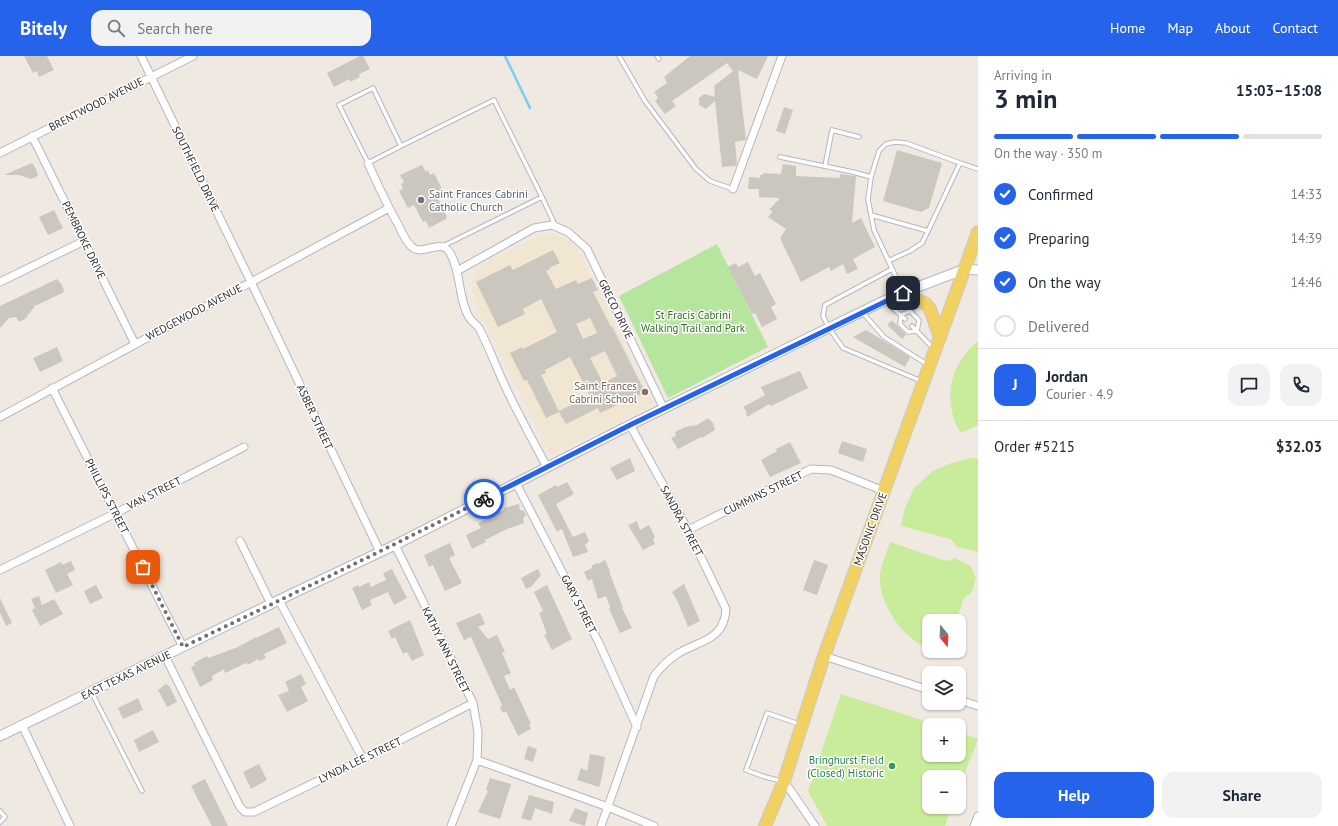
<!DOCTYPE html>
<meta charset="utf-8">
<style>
body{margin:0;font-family:"PT Sans",sans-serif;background:#f2f2f3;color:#1f2937;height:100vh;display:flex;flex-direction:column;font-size:15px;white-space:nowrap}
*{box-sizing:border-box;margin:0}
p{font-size:13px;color:#747a83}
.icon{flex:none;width:22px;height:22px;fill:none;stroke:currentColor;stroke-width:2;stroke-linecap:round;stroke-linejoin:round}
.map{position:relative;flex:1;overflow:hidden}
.drawer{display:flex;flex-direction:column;background:#fff;width:360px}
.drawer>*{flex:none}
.needle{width:26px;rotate:162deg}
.controls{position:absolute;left:922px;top:558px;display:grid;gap:8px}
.controls a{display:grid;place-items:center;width:44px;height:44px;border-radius:8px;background:#fff;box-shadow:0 1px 3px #0004;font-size:20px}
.pin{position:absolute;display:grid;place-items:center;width:34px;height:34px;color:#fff;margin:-17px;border-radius:8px;box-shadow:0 2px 6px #0006}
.courier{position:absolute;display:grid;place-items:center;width:40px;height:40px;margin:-20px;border:3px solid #2563eb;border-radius:50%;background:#fff;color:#222;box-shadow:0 1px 5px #0007}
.head em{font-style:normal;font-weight:700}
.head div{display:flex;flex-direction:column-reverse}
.head{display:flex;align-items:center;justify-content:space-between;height:68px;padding:0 16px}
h1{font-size:26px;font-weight:700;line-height:30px}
.bar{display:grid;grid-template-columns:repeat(4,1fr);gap:6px 4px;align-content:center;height:48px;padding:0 16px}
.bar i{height:5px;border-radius:3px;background:#e0e1e3}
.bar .selected{background:#2563eb}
.bar p{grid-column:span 4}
.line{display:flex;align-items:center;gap:10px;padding:0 16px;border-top:1px solid #e0e1e3}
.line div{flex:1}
.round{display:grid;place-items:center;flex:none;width:42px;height:42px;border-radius:12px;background:#f2f2f3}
ol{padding:0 16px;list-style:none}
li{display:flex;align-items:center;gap:12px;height:44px}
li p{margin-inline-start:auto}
li .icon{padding:4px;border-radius:50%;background:#2563eb;color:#fff;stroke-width:4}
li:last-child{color:#747a83}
li i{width:22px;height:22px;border:2px solid #e0e1e3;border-radius:50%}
.button{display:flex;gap:8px;margin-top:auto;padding:8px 16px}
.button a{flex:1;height:46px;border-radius:12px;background:#2563eb;color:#fff;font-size:16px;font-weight:700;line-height:46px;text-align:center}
.button a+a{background:#f2f2f3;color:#1f2937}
header{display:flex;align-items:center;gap:24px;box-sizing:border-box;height:56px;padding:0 20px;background:#2563eb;color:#fff}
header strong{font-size:19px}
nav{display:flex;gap:22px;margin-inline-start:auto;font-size:14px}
.search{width:280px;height:36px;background:#f2f2f3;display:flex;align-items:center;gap:10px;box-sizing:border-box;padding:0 14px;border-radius:12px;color:#747a83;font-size:15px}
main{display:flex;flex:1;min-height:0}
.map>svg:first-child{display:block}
</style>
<header>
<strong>Bitely</strong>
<div class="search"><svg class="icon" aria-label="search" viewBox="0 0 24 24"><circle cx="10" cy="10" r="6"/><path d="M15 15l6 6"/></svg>Search here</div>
<nav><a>Home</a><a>Map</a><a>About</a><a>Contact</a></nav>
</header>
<main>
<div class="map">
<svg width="978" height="770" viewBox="0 0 978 770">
<rect width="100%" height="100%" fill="#efe9e1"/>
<path fill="#f0e6d1" d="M546,178L563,181L568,184L577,192L654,348L551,399L476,250L472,232L474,219L479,212L486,205L541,179Z"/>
<path fill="#b6e59e" d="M717,188L768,291L668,342L619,240Z"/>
<path fill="#c9ec9a" d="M978,285V369L961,377C958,372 954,366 953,360C945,330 955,304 978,285Z
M971,402L978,403V496L957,491L951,483L901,470L904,455L914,432L933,415L951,407Z
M890,486L946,505L955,502L971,510L976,522L972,536L964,542L956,565H929V593C905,584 881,551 880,525C879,511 886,499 890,486Z
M841,638L937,669H929V699H959V676L978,683L959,732V721H929V751H952L945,770H827L808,735Z"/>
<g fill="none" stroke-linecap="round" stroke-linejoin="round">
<path stroke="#75cff0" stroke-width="2.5" d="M505,0L530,52"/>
</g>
<path fill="#cbc7bf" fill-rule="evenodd" d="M24,0H47L54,14L39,21L37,15L33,17Z
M360,0H363L370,13L359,18L360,21L350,26L349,23L334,31L327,17Z
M690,0H768L757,23L738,14L746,84L735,86L737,107L736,110L722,111L715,45L706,53L699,49V42L704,38L715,41L714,30L733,15L727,7L672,45L676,50L665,58L655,45L658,42L654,36L667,27L664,21Z
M784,51L793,54L785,78L776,75Z
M897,94L942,107L929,152L921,156L883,145Z
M32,107L36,113L38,120L31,123L19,119H4Z
M783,108L796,110V120L840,122V118L856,120L852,167L861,162L875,191L853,203L858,213L847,218L843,208L831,215L829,211L801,226L780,182L786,173L768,161L773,155L769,154L780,142L759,141V133H748L749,121L760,122V119H763V117L781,118Z
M422,109L426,116L428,114L430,119L434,117L443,135L436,139L447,161L446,162V163L429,172L426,165L423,166L414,149L408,152L399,135L403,133L401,128L404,126L400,119Z
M54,154L63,172L48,179L39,161Z
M553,194L560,207L549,212L550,213L546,215L556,233L576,224L578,228L592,222L598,234L593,236L611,271L612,270L645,336L600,357L598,352L566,368L559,356L546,362L527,324L524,325L510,297L522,291L523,293L557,276L541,243L523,253L525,258L498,271L476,226L510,209L513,214ZM590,262L597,277L583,283L576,268ZM605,295L617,320L603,327L590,302ZM570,301L590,340L559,355L541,319L546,317L545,314Z
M748,206L755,220L760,217L776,248L771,251L777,263L762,271L755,257L752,258L728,211L736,207L738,211Z
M57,223L62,229L64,236L35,250L25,263L19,266L16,261L9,262L0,272V250Z
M892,264L906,279L902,283L887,269Z
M866,274L910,301L905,311L853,281Z
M57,291L63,305L40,316L33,302Z
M800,315L808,332L771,350L769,348L747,361L746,355L743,351L765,339L761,331Z
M708,362L713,367L715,374L702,382L701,381L678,393L671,382L676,380L675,376L685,371L697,369Z
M842,385L867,393L863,406L838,397Z
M790,386L801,407L770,421L761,404L777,395L776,393Z
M630,402L635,415L617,424L610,412Z
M567,426L574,438L556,448L573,481L585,476L589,485L585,489L588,496L573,501L562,473L557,476L538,439L556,429L557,431Z
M519,448L520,454L524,455L526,460L523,462L524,467L507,473L485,484L486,486L472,493L466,479L481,472L478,467L504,454V452Z
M637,465L640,474L649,469L655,481L653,484L655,488L643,494L628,469Z
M450,487L455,499L449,502L462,527L445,535L433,509L429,511L424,499Z
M605,504L610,515H609L623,552H622L632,572L620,577L609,553L610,551L606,540L598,543L592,523L588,525L584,516L592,512V510L596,507L598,508Z
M814,504L828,509L817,539L803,534Z
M71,505L75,514L67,518L73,529L56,537L45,514L61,506L62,509Z
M392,513L407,542L394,549L388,536L370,544L372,549L362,554L352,532L358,529L359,531L369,526L371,531L386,524L383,517Z
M538,513L541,519L531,531L526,533L521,522Z
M684,528L700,565L688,571L677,544L672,536Z
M96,529L103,542L90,548L84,535Z
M547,529L572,583L552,594L544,579L547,578L539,557L543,555L534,536Z
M39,540L42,549L54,543L63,558L40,570L32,554L35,552L31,543Z
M0,542L12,567L6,570L0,557Z
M480,557L485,568L478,571L488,583L497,579L505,596L502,597L511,617L504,620L510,634L514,631L531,668L529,669L531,673L518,680L506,655L503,657L500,651L502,649L471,581L464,584L456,567Z
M410,564L424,599L412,605L407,596L403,598L395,581L392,583L388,575Z
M279,571L287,587L264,598L266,602L259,605L258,603L248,609L246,607L225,617L224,613L212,620L213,624L200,631L191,611L195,609L194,607L207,600L208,602L238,591L256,581V582Z
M301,618L306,628L301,631L308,645L287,656L278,639L289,635L285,626Z
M166,628L170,631L177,646L167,651L158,634Z
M138,642L143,654L123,663L118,652Z
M153,674L159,686L139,696L134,684Z
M528,690L537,693L533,706L524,703Z
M590,698L605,701L602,721L599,731L577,724L581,712L587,715Z
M259,708L267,724L251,733L243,716Z
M490,722L511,728L500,763L478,756L488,735L486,734Z
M205,723L228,770H212L191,730Z
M529,739L554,746L552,758L535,752L531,765L521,762Z
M575,752L588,757L585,770L569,765Z"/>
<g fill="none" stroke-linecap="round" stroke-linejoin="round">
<defs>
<path id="service" d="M619,0L645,45L696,113L710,125L733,133
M657,0L659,3
M401,90L368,107L339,49L373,32L401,90L494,44L542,141L443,190
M780,101L853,116L871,121
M825,110L832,74L859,81
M542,141L555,169
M871,159L868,143L871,121L879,95L886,88L895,86L906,87L960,107
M888,205L910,195L922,187L928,175
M892,213L825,249L823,260L829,272L843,292L921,325
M903,236L874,174L871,159L928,175L960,107L978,113
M885,245L905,263
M910,255L919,264L917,275L908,276L900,268L901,259Z
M863,257L884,281L928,309
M912,270L933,292
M92,637L142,735
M782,725L765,721L746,714L767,657L799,668
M0,755L5,761L0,766"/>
<path id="minor" d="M141,0L251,226L380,496
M32,80L135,288
M0,97L193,0
M368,107C378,129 387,150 399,170C402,177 406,186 412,191C423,201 441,181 450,197C461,214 458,243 469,261C471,265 476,268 479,272C489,291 496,311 505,330C518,358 533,385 547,411
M733,133L782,0
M457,215L534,172L552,169L568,176L587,193L664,353
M0,226L84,185
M52,332L183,591
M0,361L389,152
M516,427L598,585L637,671
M688,474L811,413L831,414L884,435
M240,485L271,548
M395,489L473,647L478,676L477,704L451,770
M0,514L116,457L244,391
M279,544L363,703
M165,600L240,751L245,756H254L363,703L473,647
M824,600L929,634
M959,644L978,650
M22,669L70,770
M477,704L608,751L654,770
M784,725L815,770
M601,770L654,620C661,611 668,604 677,598C700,584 724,585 726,553L688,474L630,369
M974,770L978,760"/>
<path id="tertiary" d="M0,680L279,544L395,489L630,369L894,240L965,213L978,214"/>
<path id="primary" d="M903,237L926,248L930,253L940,282
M765,770L784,725L824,600L978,176"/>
</defs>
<use href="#service" stroke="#b4b7c1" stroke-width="5.5"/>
<use href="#minor" stroke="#b4b7c1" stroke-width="9"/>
<use href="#tertiary" stroke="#b4b7c1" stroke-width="11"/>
<use href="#primary" stroke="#c9c9c9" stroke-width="14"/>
<use href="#service" stroke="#fff" stroke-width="3.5"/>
<use href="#minor" stroke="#fff" stroke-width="7"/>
<use href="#tertiary" stroke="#fff" stroke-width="9"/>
<use href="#primary" stroke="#f2d163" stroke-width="12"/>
</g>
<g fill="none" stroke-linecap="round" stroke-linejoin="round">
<path stroke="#726f6d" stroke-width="4" stroke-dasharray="0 7.2" d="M143,511L183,591C284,542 385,494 484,443"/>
<path stroke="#2563eb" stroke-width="5" d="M484,443L630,369L903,237"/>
</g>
<circle fill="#6b7280" stroke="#fff" stroke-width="1.5" cx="421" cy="144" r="4"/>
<circle fill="#8d6e63" stroke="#fff" stroke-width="1.5" cx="645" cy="336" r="4"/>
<circle fill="#2e9e5b" stroke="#fff" stroke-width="1.5" cx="892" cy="710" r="4"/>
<g text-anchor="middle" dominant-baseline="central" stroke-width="3" stroke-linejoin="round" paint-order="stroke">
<g font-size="11" fill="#2e2e2e" stroke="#fff">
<text transform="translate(96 48) rotate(-27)">BRENTWOOD AVENUE</text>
<text transform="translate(196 113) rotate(64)">SOUTHFIELD DRIVE</text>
<text transform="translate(84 184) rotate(64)">PEMBROKE DRIVE</text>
<text transform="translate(616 253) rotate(64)">GRECO DRIVE</text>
<text transform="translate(194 256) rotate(-28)">WEDGEWOOD AVENUE</text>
<text transform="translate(315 361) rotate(65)">ASBER STREET</text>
<text transform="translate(154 437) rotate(-27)">VAN STREET</text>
<text transform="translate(763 437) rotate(-26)">CUMMINS STREET</text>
<text transform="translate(107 440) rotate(63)">PHILLIPS STREET</text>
<text transform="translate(682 465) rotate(62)">SANDRA STREET</text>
<text transform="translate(870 473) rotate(-70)">MASONIC DRIVE</text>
<text transform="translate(579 548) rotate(63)">GARY STREET</text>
<text transform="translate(446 594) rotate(64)">KATHY ANN STREET</text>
<text transform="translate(126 619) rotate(-26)">EAST TEXAS AVENUE</text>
<text transform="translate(360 704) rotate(-26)">LYNDA LEE STREET</text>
</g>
<g font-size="11" fill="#5b616d" stroke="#fff" text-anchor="start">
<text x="429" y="138">Saint Frances Cabrini<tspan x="429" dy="13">Catholic Church</tspan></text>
</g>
<g font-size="11" fill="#2c6e1b" stroke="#fff">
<text x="693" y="259">St Fracis Cabrini<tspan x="693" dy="13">Walking Trail and Park</tspan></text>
</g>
<g font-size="11" fill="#785e54" stroke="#fff" text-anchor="end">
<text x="637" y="330">Saint Frances<tspan x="637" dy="13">Cabrini School</tspan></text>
</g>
<g font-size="11" fill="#27864d" stroke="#fff" text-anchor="end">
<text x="884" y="704">Bringhurst Field<tspan x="884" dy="13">(Closed) Historic</tspan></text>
</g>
</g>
</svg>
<div class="controls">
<a><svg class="needle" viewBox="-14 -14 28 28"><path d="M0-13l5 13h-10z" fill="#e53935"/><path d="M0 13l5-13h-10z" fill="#747a83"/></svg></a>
<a><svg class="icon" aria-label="layers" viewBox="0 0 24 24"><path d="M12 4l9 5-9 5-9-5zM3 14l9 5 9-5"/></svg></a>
<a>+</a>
<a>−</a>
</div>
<div class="pin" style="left:143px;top:511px;background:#ea580c"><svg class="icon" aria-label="bag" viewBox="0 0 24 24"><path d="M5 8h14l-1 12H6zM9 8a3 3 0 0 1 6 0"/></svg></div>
<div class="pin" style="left:903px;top:237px;background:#1f2937"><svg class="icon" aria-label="home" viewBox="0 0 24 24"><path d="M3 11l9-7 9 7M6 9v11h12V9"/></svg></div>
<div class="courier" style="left:484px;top:443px"><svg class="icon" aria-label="bike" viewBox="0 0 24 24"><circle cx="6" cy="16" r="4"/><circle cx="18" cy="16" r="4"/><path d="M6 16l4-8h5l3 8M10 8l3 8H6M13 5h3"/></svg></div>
</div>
<section class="drawer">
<div class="head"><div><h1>3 min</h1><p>Arriving in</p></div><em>15:03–15:08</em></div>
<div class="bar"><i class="selected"></i><i class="selected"></i><i class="selected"></i><i></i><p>On the way · 350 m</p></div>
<ol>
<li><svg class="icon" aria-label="check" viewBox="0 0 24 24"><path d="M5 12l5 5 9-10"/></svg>Confirmed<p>14:33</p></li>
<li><svg class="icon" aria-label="check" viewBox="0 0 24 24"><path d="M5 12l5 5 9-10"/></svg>Preparing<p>14:39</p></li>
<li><svg class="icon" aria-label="check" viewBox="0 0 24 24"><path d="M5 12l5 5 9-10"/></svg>On the way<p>14:46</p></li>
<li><i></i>Delivered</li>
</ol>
<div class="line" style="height:72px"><b class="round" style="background:#2563eb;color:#fff">J</b><div><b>Jordan</b><p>Courier · 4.9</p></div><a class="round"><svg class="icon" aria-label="chat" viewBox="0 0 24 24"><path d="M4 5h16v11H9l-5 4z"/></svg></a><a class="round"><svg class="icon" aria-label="phone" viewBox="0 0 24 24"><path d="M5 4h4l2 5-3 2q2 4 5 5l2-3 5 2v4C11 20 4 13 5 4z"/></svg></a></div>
<div class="line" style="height:52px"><div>Order #5215</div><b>$32.03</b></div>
<div class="button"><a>Help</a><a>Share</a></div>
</section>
</main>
